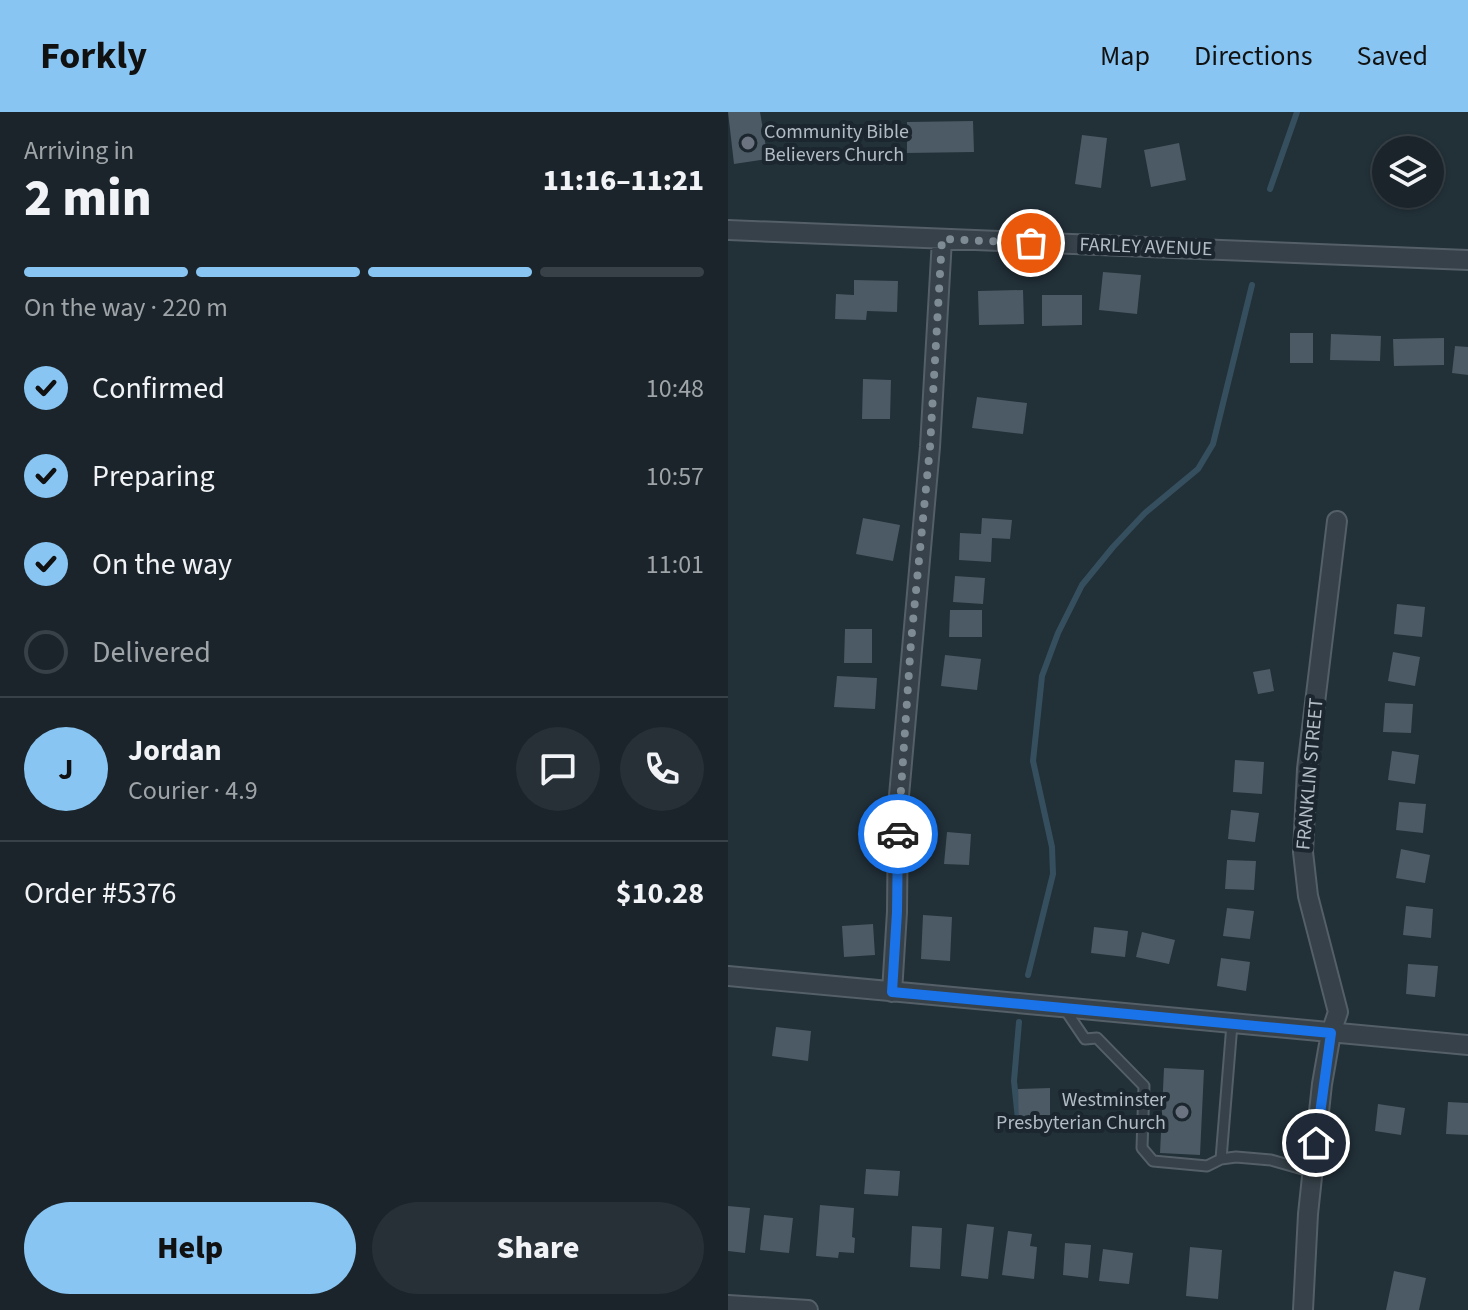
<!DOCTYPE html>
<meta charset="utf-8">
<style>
body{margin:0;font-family:"Source Sans 3",sans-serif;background:#273036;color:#f1f3f6;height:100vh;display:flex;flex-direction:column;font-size:30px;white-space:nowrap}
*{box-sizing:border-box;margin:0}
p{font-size:26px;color:#9fa4a8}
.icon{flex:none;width:44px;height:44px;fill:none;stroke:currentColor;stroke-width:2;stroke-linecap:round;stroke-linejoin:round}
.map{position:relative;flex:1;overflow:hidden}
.sheet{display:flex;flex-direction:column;background:#1a242a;width:728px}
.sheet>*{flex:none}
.controls{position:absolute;left:644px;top:24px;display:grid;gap:16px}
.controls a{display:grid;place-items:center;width:72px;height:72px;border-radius:50%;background:#1a242a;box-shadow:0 2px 6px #0004,0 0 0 2px #384147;font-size:40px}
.pin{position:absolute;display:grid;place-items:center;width:68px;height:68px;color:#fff;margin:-34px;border:4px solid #fff;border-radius:50%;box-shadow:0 2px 8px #0007}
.courier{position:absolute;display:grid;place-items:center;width:80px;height:80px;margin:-40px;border:6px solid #1a73e8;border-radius:50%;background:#fff;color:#222;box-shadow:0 2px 10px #0007}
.summary em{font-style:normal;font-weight:800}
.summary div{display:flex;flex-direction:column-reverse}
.summary{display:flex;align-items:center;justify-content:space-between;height:136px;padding:0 24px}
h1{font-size:52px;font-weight:800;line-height:60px}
.bar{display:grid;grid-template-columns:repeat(4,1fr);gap:12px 8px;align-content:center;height:96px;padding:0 24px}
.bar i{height:10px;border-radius:6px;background:#384147}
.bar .active{background:#88c5f3}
.bar p{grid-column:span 4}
.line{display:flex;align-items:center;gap:20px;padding:0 24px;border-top:2px solid #384147}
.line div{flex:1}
.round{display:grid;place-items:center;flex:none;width:84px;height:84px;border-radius:42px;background:#273036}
ol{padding:0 24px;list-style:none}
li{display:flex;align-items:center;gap:24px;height:88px}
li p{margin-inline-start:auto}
li .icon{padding:8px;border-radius:50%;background:#88c5f3;color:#111;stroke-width:4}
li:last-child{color:#9fa4a8}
li i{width:44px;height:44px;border:4px solid #384147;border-radius:50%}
.button{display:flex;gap:16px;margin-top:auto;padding:16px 24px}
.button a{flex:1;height:92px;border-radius:48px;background:#88c5f3;color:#111;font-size:32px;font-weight:800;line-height:92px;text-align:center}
.button a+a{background:#273036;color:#f1f3f6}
header{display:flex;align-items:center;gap:48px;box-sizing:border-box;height:112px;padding:0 40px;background:#88c5f3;color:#111}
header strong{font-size:38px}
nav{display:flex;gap:44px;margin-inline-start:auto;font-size:28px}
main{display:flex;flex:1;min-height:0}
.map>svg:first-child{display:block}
</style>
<header>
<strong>Forkly</strong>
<nav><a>Map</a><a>Directions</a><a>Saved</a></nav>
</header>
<main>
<section class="sheet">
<div class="summary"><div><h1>2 min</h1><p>Arriving in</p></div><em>11:16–11:21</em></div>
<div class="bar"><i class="active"></i><i class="active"></i><i class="active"></i><i></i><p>On the way · 220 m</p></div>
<ol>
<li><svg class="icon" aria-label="check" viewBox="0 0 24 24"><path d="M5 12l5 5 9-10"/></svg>Confirmed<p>10:48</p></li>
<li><svg class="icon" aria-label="check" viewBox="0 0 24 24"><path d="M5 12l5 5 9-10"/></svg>Preparing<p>10:57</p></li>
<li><svg class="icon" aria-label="check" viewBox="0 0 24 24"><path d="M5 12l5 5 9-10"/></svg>On the way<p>11:01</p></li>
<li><i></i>Delivered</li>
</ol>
<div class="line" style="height:144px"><b class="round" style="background:#88c5f3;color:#111">J</b><div><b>Jordan</b><p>Courier · 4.9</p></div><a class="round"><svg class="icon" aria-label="chat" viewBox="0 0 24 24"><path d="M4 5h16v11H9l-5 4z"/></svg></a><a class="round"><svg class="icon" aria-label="phone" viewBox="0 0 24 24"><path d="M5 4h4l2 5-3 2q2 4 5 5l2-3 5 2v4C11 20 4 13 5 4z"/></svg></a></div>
<div class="line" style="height:104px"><div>Order #5376</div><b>$10.28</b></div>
<div class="button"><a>Help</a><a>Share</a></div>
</section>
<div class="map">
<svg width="740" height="1198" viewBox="0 0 740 1198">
<rect width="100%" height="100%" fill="#223038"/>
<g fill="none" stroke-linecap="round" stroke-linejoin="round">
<path stroke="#364f5f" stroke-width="6" d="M542,77L569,0
M300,863L325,762L324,735L305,649L314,564L330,521L354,473L385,435L417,401L470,357L485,332L524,173
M291,910L286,969L291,1017"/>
</g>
<path fill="#4b5a64" d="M0,0H32L40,47L6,52Z
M245,9L246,40L179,41V10Z
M354,23L379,26L373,76L347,72Z
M451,31L458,68L423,75L416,38Z
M375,160L413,163L409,202L371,198Z
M126,168L170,169L169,200L139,199L138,208L107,207L108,182L126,183Z
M295,178L296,212L251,213L250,179Z
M314,183H354V213L314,214Z
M562,221H585V251H562Z
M603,222L653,224L652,249L602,248Z
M716,226V253L666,254L665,227Z
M727,234L740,235V263L724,261Z
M135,267L163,268L162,307H134Z
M249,285L299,291L295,322L244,316Z
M135,406L172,413L165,449L128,442Z
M254,406L284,408L282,427L264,426L263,450L231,448L232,421L253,422Z
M227,464L257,466L255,492L225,490Z
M669,492L697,495L694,525L666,522Z
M222,498H254V525H221Z
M117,517H144V551H116Z
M665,540L692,545L687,574L660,569Z
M217,543L253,547L249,578L213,574Z
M542,557L546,579L530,582L525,560Z
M109,564L149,566L147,597L106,595Z
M657,591L685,592L683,621L655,620Z
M664,639L691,643L687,672L660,668Z
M507,648L536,650L534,682L505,680Z
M671,690L698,692L695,721L668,718Z
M503,698L531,701L527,730L500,727Z
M219,720L243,722L241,753L216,752Z
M673,737L702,743L697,771L668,766Z
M499,748L528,749L526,778L497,777Z
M678,794L705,797L703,826L675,823Z
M499,796L526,799L522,827L495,824Z
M195,803L224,805L222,849L193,847Z
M145,812L147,843L116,845L114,814Z
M366,815L400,819L397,845L363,841Z
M414,820L447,828L441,852L408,845Z
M493,846L522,850L518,879L489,874Z
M680,852L710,854L707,885L678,882Z
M48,915L83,919L80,949L44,944Z
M436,956L476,958L472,1043L432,1041Z
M322,976V1003H304V1016H291L290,977Z
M720,990L740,991V1023L718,1022Z
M650,992L677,996L673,1023L647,1019Z
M138,1057L172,1059L170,1084L136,1082Z
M92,1093L126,1096L124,1125L127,1126L126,1141L111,1140L110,1146L88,1144Z
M0,1094L22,1096L17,1141L0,1139Z
M36,1103L65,1106L61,1141L32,1138Z
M239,1112L266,1115L260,1167L233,1164Z
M184,1114L214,1116L212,1157L182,1155Z
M280,1119L304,1122L302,1134L309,1135L306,1167L274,1163Z
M337,1131L363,1133L360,1166L335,1163Z
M462,1135L494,1138L490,1187L458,1184Z
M375,1137L405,1141L401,1172L371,1169Z
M666,1159L698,1166L691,1198H658Z"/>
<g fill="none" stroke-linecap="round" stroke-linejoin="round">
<defs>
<path id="lane" d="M336,896L357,927L369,926L416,974L414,1036L425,1049L479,1054L493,1047L508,1045L543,1048L585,1060
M493,1047L504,912"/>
<path id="street" d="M0,118L740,148
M0,864L740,933
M164,880L169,800L170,695L202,335L214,127
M0,1193L80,1198
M575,1198L580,1102L594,972L603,921L610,900L580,784L575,740L579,657L609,409"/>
</defs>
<use href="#lane" stroke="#545f67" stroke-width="13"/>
<use href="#street" stroke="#545f67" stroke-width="22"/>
<use href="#lane" stroke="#364149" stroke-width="9"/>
<use href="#street" stroke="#364149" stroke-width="18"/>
</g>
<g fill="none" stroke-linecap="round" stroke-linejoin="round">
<path stroke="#7f8b94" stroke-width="8" stroke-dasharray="0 14.4" d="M170,722L183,530L202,335L214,127L303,131"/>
<path stroke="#1a73e8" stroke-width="10" d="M170,722L169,800L164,880L603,921L588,1031"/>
</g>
<g fill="#6b7280" stroke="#1b262e" stroke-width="3">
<circle cx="20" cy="31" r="8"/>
<circle cx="454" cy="1000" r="8"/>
</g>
<g text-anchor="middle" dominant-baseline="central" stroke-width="8" stroke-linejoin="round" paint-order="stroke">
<g font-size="20" fill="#b1bcc5" stroke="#1b262e" text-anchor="start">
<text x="36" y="20">Community Bible<tspan x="36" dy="23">Believers Church</tspan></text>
<text x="438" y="988" text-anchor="end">Westminster<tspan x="438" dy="23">Presbyterian Church</tspan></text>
</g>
<g font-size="20" fill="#b1bcc5" stroke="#1b262e">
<text transform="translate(418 135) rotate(2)">FARLEY AVENUE</text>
<text transform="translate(582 662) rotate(-85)">FRANKLIN STREET</text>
</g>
</g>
</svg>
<div class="controls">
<a><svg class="icon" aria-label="layers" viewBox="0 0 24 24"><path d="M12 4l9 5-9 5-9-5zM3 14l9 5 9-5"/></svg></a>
</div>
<div class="pin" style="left:303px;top:131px;background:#ea580c"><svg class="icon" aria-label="bag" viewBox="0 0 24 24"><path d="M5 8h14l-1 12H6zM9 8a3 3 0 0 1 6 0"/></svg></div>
<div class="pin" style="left:588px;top:1031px;background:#1f2937"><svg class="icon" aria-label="home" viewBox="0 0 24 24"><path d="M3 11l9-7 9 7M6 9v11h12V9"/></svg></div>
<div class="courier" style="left:170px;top:722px"><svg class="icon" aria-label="car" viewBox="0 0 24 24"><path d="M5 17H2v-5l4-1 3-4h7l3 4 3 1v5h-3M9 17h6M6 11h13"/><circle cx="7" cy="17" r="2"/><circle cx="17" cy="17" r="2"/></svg></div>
</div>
</main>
